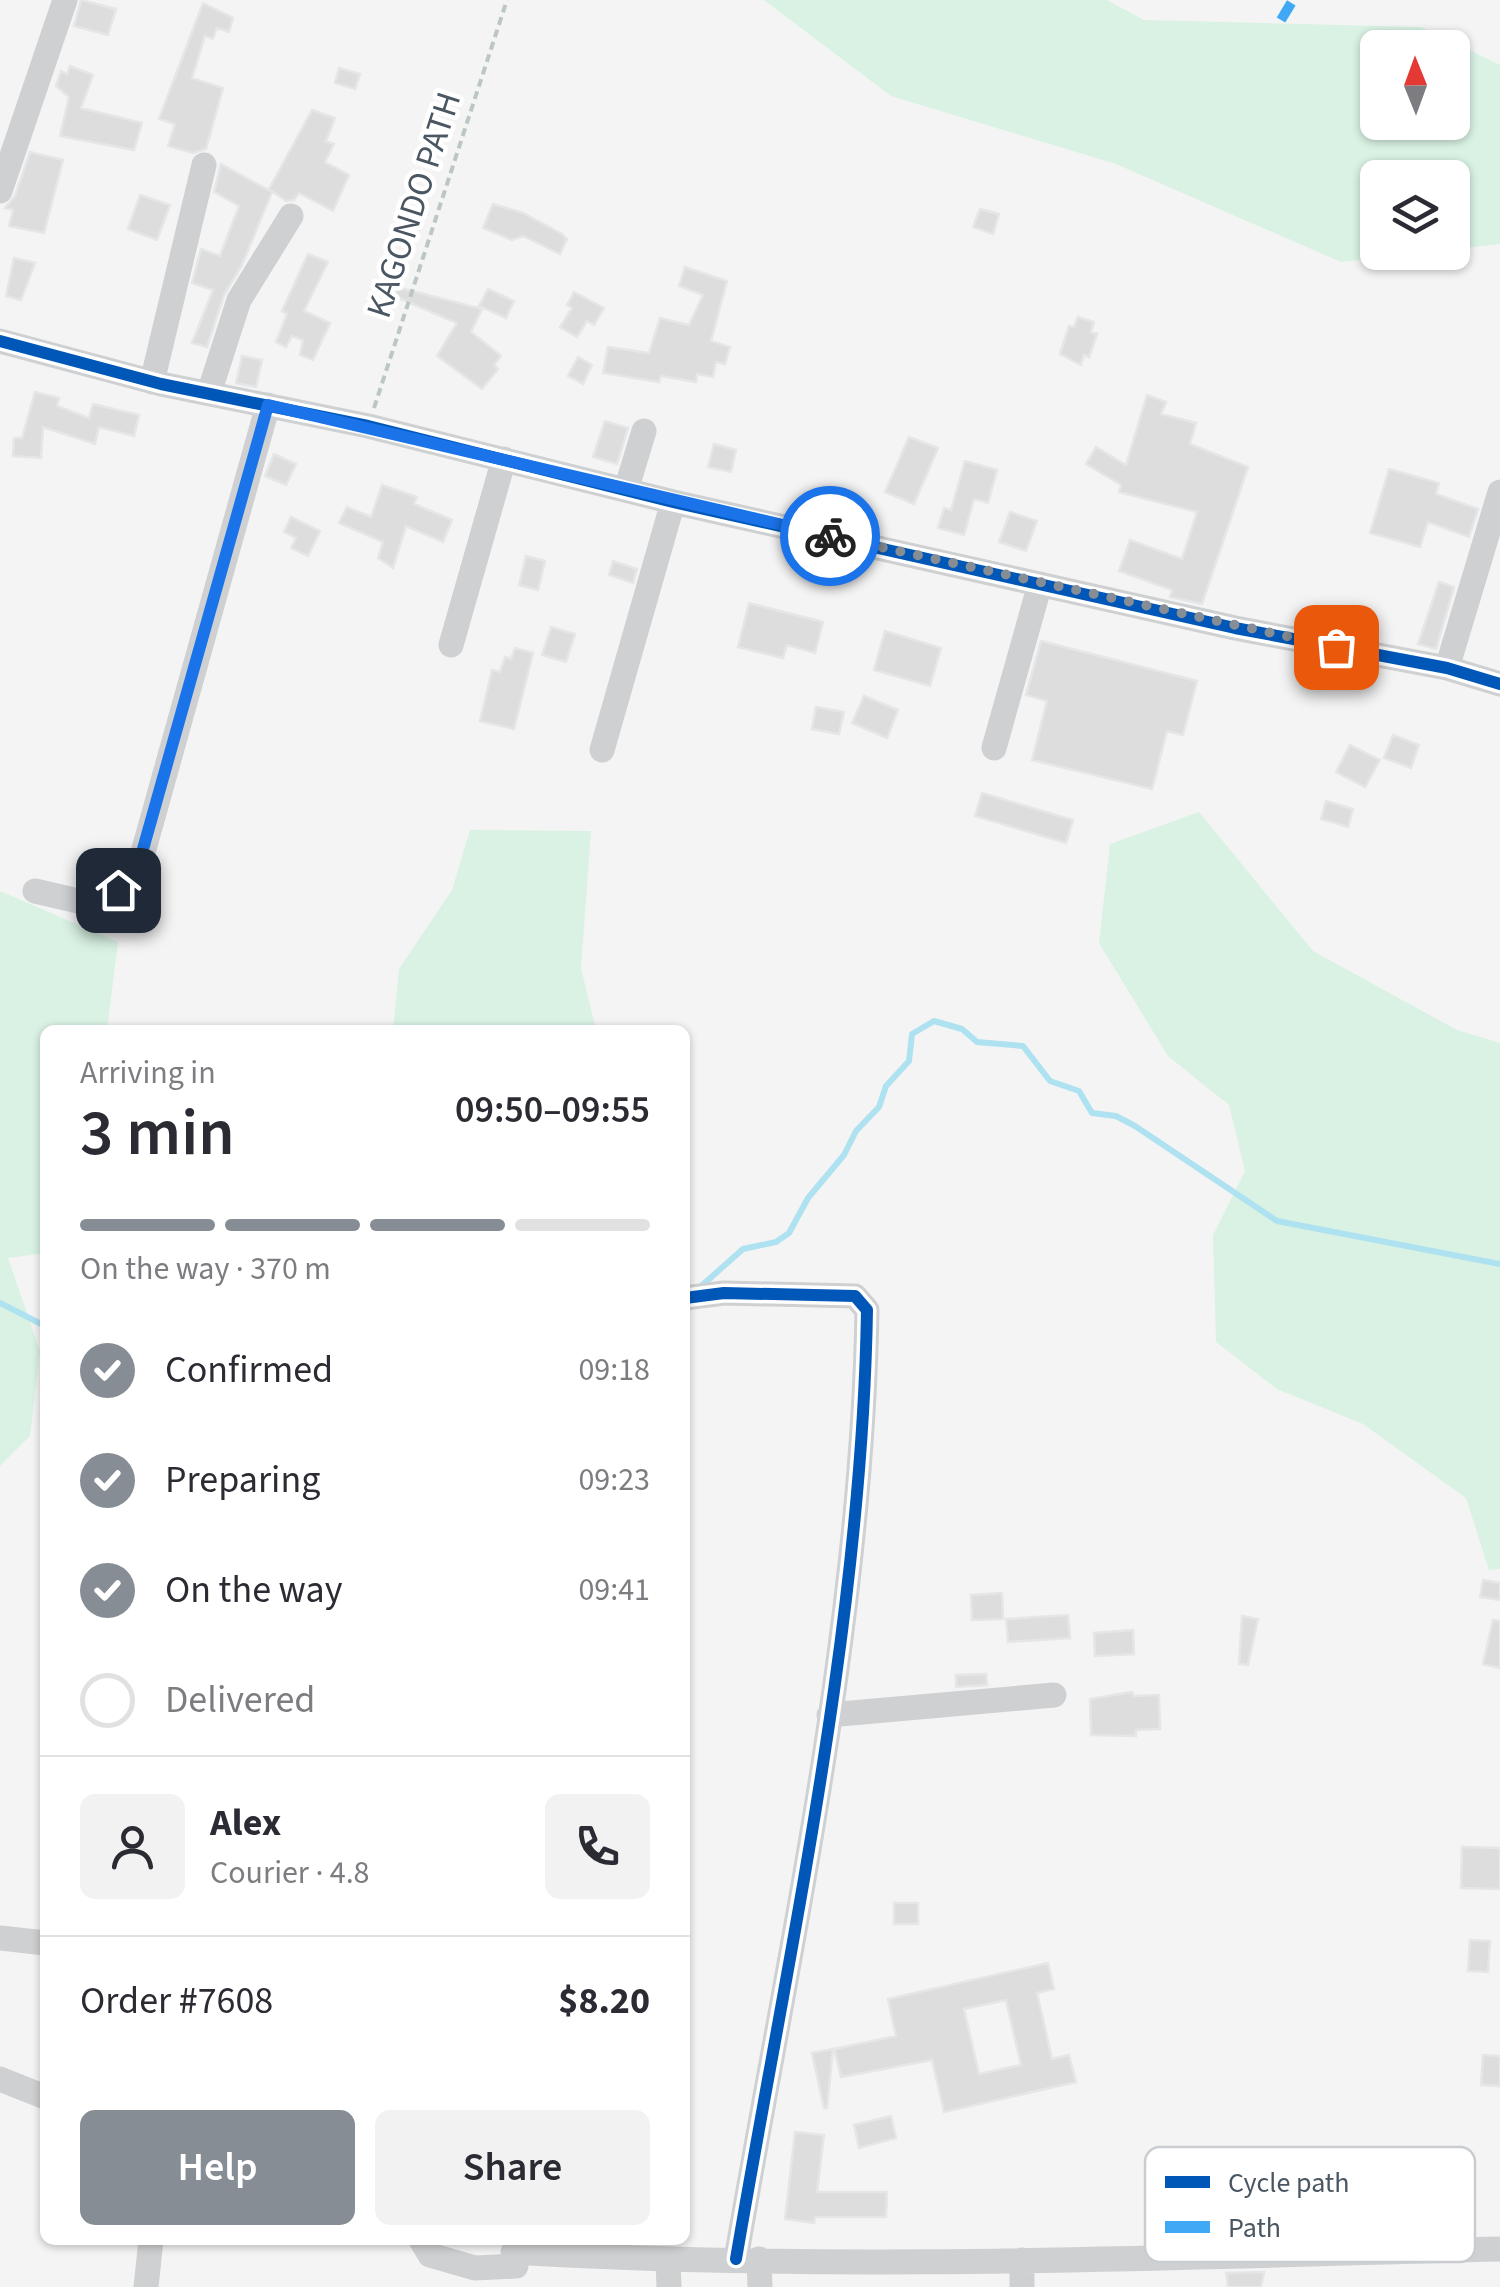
<!DOCTYPE html>
<meta charset="utf-8">
<style>
body{margin:0;font-family:"Source Sans 3",sans-serif;background:#f2f2f3;color:#2b2b33;height:100vh;display:flex;flex-direction:column;font-size:38px;white-space:nowrap}
*{box-sizing:border-box;margin:0}
p{font-size:32px;color:#7c7c81}
.icon{flex:none;width:55px;height:55px;fill:none;stroke:currentColor;stroke-width:2;stroke-linecap:round;stroke-linejoin:round}
.map{position:relative;flex:1;overflow:hidden}
.panel{position:absolute;left:40px;top:1025px;width:650px;height:1220px;display:flex;flex-direction:column;background:#fff;border-radius:15px;box-shadow:0 2px 8px #0004}
.panel>*{flex:none}
.needle{width:65px;rotate:359deg}
.tools{position:absolute;left:1360px;top:30px;display:grid;gap:20px}
.tools a{display:grid;place-items:center;width:110px;height:110px;border-radius:15px;background:#fff;box-shadow:0 2px 8px #0004;font-size:50px}
.pin{position:absolute;display:grid;place-items:center;width:85px;height:85px;color:#fff;margin:-42px;border-radius:20px;box-shadow:0 5px 15px #0006}
.courier{position:absolute;display:grid;place-items:center;width:100px;height:100px;margin:-50px;border:8px solid #1a73e8;border-radius:50%;background:#fff;color:#222;box-shadow:0 2px 12px #0007}
.summary em{font-style:normal;font-weight:600}
.summary div{display:flex;flex-direction:column-reverse}
.summary{display:flex;align-items:center;justify-content:space-between;height:170px;padding:0 40px}
h1{font-size:65px;font-weight:600;line-height:75px}
.bar{display:grid;grid-template-columns:repeat(4,1fr);gap:15px 10px;align-content:center;height:120px;padding:0 40px}
.bar i{height:12px;border-radius:8px;background:#e1e1e2}
.bar .active{background:#868d94}
.bar p{grid-column:span 4}
.line{display:flex;align-items:center;gap:25px;padding:0 40px;border-top:2px solid #e1e1e2}
.line div{flex:1}
.round{display:grid;place-items:center;flex:none;width:105px;height:105px;border-radius:15px;background:#f2f2f3}
ol{padding:0 40px;list-style:none}
li{display:flex;align-items:center;gap:30px;height:110px}
li p{margin-inline-start:auto}
li .icon{padding:10px;border-radius:50%;background:#868d94;color:#fff;stroke-width:4}
li:last-child{color:#7c7c81}
li i{width:55px;height:55px;border:5px solid #e1e1e2;border-radius:50%}
.button{display:flex;gap:20px;margin-top:auto;padding:20px 40px}
.button a{flex:1;height:115px;border-radius:15px;background:#868d94;color:#fff;font-size:40px;font-weight:600;line-height:115px;text-align:center}
.button a+a{background:#f2f2f3;color:#2b2b33}
.map>svg:first-child{display:block}
</style>
<div class="map">
<svg width="1500" height="2287" viewBox="0 0 1500 2287">
<rect width="100%" height="100%" fill="#f4f4f4"/>
<path fill="#d9f2e3" fill-rule="evenodd" d="M764,0H1107L1144,20L1421,27L1500,65V244L1453,249L1452,178H1378V252L1425,253L1341,262L1116,164L891,96ZM1378,48H1452V122H1378Z
M1199,812L1313,951L1457,1030L1500,1043V1569L1489,1570L1466,1498L1363,1424L1277,1389L1216,1342L1213,1235L1245,1171L1229,1105L1168,1056L1099,943L1110,844Z
M470,830L591,831L581,968L596,1030H393L399,969L452,890Z
M0,891L118,942L107,1030H45V1253L8,1258L40,1351L30,1436L0,1466Z"/>
<g fill="none" stroke-linecap="round" stroke-linejoin="round">
<path stroke="#aee2f0" stroke-width="6" d="M699,1288L743,1249L776,1242L789,1233L808,1198L844,1155L856,1131L879,1107L886,1086L909,1061L912,1034L934,1021L962,1029L977,1042L1023,1046L1050,1081L1079,1091L1092,1113L1116,1116L1135,1126L1277,1221L1500,1264
M0,1303L45,1326"/>
</g>
<path fill="#ddddde" stroke="#e5e6e7" stroke-width="2.5" fill-rule="evenodd" d="M81,0L116,9L108,35L74,26Z
M203,3L233,18L229,32L217,28L213,39L205,36L192,78L223,88L206,149L193,153L168,146L175,124L159,119Z
M70,66L93,75L81,108L142,123L134,150L60,136L69,97L56,86L61,71L67,74Z
M339,68L360,74L355,89L335,83Z
M312,110L335,118L326,141L334,144L325,162L349,175L333,211L299,193L294,200L286,201L269,189Z
M30,152L63,160L44,233L9,226L13,210L5,208L15,196Z
M221,164L272,192L242,265L224,295L207,347L192,343L213,290L192,283L201,249L220,256L239,206L214,192Z
M140,195L170,205L157,240L128,229Z
M493,204L523,213L562,234L567,239L560,254L523,236L512,240L483,228Z
M980,209L999,214L993,234L973,227Z
M308,254L328,262L304,311L330,323L313,360L300,355L303,340L292,336L286,347L276,342L287,314L282,311Z
M14,258L35,263L21,300L6,296Z
M685,267L727,281L711,341L730,347L725,364L716,362L713,377L697,374L696,382L661,376L659,382L603,373L608,347L649,353L660,318L689,325L703,295L679,286Z
M397,287L482,309L471,332L501,356L494,365L498,369L482,389L437,356L457,323L394,296Z
M488,289L514,301L506,318L479,306Z
M574,292L604,308L594,325L587,321L577,337L560,327L572,308L567,305Z
M1078,317L1094,322L1091,332L1097,334L1089,357L1084,355L1081,365L1060,354L1069,326L1074,327Z
M242,356L262,360L256,387L236,383Z
M578,357L592,365L583,384L568,376Z
M35,392L59,398L57,406L89,418L93,404L139,415L134,436L99,427L95,444L43,427L41,458L13,456L14,438H22Z
M1147,395L1166,402L1161,414L1196,423L1190,444L1248,467L1202,604L1170,597L1172,590L1119,571L1130,540L1182,559L1197,512L1119,492L1121,485L1086,464L1096,447L1126,465Z
M605,421L628,428L617,464L593,457Z
M909,437L938,448L914,504L885,492Z
M714,444L736,450L731,472L708,467Z
M274,454L296,464L286,485L265,476Z
M965,461L997,470L988,503L974,499L964,535L938,528L944,508L951,510Z
M1389,469L1439,483L1436,494L1478,509L1469,537L1428,522L1420,547L1370,533Z
M382,485L417,497L414,504L452,520L443,542L406,526L393,568L378,558L383,542L339,523L347,507L371,517Z
M1010,512L1037,521L1026,551L999,542Z
M291,517L320,531L308,556L291,548L296,538L284,532Z
M526,556L545,561L538,590L519,585Z
M613,561L637,569L633,583L609,575Z
M1439,582L1454,587L1436,649L1418,644Z
M749,603L823,622L815,653L787,645L783,658L738,647Z
M551,627L575,634L566,662L542,655Z
M885,631L941,648L930,686L874,670Z
M1041,641L1197,681L1183,735L1167,731L1152,789L1032,760L1047,701L1026,695Z
M515,648L533,653L514,729L480,721L492,670L500,672L505,657L511,659Z
M864,696L898,710L887,738L852,723Z
M816,707L844,712L839,734L812,729Z
M1393,735L1419,745L1411,768L1384,758Z
M1350,745L1380,760L1365,787L1336,772Z
M982,793L1073,820L1066,843L975,816Z
M1326,801L1353,809L1348,827L1321,819Z
M1483,1580L1500,1583V1600L1480,1597Z
M1002,1593L1003,1619L972,1620L971,1595Z
M1068,1615L1070,1638L1008,1642L1006,1619Z
M1242,1616L1258,1619L1248,1665L1239,1664Z
M1493,1620L1500,1621V1668L1483,1664Z
M1133,1630L1134,1654L1095,1656L1094,1633Z
M986,1674L987,1685L956,1687V1675Z
M1132,1692L1134,1696L1159,1695L1160,1729L1136,1730V1736L1091,1735L1090,1699Z
M1462,1847L1500,1848V1889L1461,1888Z
M894,1903H918V1924H894Z
M1470,1940L1490,1941L1488,1972L1468,1971Z
M1048,1963L1054,1989L1037,1993L1052,2059L1069,2055L1076,2082L944,2112L932,2060L841,2077L834,2049L896,2036L888,1999ZM1006,2000L1021,2065L979,2074L964,2009Z
M833,2049L827,2108H824L812,2053Z
M1483,2055L1500,2056V2086L1481,2085Z
M891,2116L896,2138L859,2148L854,2125Z
M795,2132L824,2135L817,2192H887L886,2217H815L814,2223L785,2219Z
M1264,2272L1261,2287H1228L1226,2273Z"/>
<g fill="none" stroke-linecap="round" stroke-linejoin="round">
<path stroke="#bcc7c4" stroke-width="4" stroke-dasharray="8 5" stroke-linecap="butt" d="M374,408L507,0"/>
<path stroke="#ced0d2" stroke-width="25" d="M0,191L65,0
M0,341L161,384L368,426L673,502L1235,628L1447,668L1500,684
M152,382L204,165
M209,393L239,300L291,216
M626,490L644,431
M451,645L504,459
M1447,668L1500,492
M994,748L1040,584
M602,750L673,502
M35,891L100,906L137,874L268,405
M685,1298L724,1293L855,1296L867,1310C862,1624 789,1949 736,2259
M829,1715L1054,1695
M0,1938L45,1943
M0,2079L45,2097
M421,2240L430,2255L475,2268L516,2266
M513,2252C841,2272 1172,2257 1500,2249
M759,2259L760,2287
M1022,2260V2287
M668,2262L669,2287
M146,2287L151,2240"/>
<path stroke="#3fa9f5" stroke-width="10" stroke-dasharray="20 10" stroke-linecap="butt" d="M1281,20L1293,0"/>
<defs>
<path id="cycleway" d="M0,341L161,384L368,426L673,502L1235,628L1447,668L1500,684
M685,1298L724,1293L855,1296L867,1310C862,1624 789,1949 736,2259"/>
</defs>
<use href="#cycleway" stroke="#fff" stroke-width="19"/>
<use href="#cycleway" stroke="#0057b8" stroke-width="12"/>
</g>
<g fill="none" stroke-linecap="round" stroke-linejoin="round">
<path stroke="#868d94" stroke-width="10" stroke-dasharray="0 18" d="M830,536L1336,647"/>
<path stroke="#1a73e8" stroke-width="12" d="M118,890L136,874L268,405L830,536"/>
</g>
<g text-anchor="middle" dominant-baseline="central" stroke-width="9" stroke-linejoin="round" paint-order="stroke">
<g font-size="35" fill="#4a5661" stroke="#fff">
<text transform="translate(414 205) rotate(-72)">KAGONDO PATH</text>
</g>
</g>
<rect x="1145" y="2147" width="330" height="115" rx="15" fill="#fff" stroke="#c9ccd0" stroke-width="2.5"/>
<rect x="1165" y="2176" width="45" height="12" fill="#0057b8"/>
<rect x="1165" y="2221" width="45" height="12" fill="#3fa9f5"/>
<g font-size="28" fill="#4a5661">
<text x="1228" y="2192">Cycle path</text>
<text x="1228" y="2237">Path</text>
</g>
</svg>
<div class="tools">
<a><svg class="needle" viewBox="-14 -14 28 28"><path d="M0-13l5 13h-10z" fill="#e53935"/><path d="M0 13l5-13h-10z" fill="#7c7c81"/></svg></a>
<a><svg class="icon" aria-label="layers" viewBox="0 0 24 24"><path d="M12 4l9 5-9 5-9-5zM3 14l9 5 9-5"/></svg></a>
</div>
<div class="pin" style="left:1336px;top:647px;background:#ea580c"><svg class="icon" aria-label="bag" viewBox="0 0 24 24"><path d="M5 8h14l-1 12H6zM9 8a3 3 0 0 1 6 0"/></svg></div>
<div class="pin" style="left:118px;top:890px;background:#1f2937"><svg class="icon" aria-label="home" viewBox="0 0 24 24"><path d="M3 11l9-7 9 7M6 9v11h12V9"/></svg></div>
<div class="courier" style="left:830px;top:536px"><svg class="icon" aria-label="bike" viewBox="0 0 24 24"><circle cx="6" cy="16" r="4"/><circle cx="18" cy="16" r="4"/><path d="M6 16l4-8h5l3 8M10 8l3 8H6M13 5h3"/></svg></div>
<section class="panel">
<div class="summary"><div><h1>3 min</h1><p>Arriving in</p></div><em>09:50–09:55</em></div>
<div class="bar"><i class="active"></i><i class="active"></i><i class="active"></i><i></i><p>On the way · 370 m</p></div>
<ol>
<li><svg class="icon" aria-label="check" viewBox="0 0 24 24"><path d="M5 12l5 5 9-10"/></svg>Confirmed<p>09:18</p></li>
<li><svg class="icon" aria-label="check" viewBox="0 0 24 24"><path d="M5 12l5 5 9-10"/></svg>Preparing<p>09:23</p></li>
<li><svg class="icon" aria-label="check" viewBox="0 0 24 24"><path d="M5 12l5 5 9-10"/></svg>On the way<p>09:41</p></li>
<li><i></i>Delivered</li>
</ol>
<div class="line" style="height:180px"><a class="round"><svg class="icon" aria-label="person" viewBox="0 0 24 24"><circle cx="12" cy="8" r="4"/><path d="M4 21q1-7 8-7t8 7"/></svg></a><div><b>Alex</b><p>Courier · 4.8</p></div><a class="round"><svg class="icon" aria-label="phone" viewBox="0 0 24 24"><path d="M5 4h4l2 5-3 2q2 4 5 5l2-3 5 2v4C11 20 4 13 5 4z"/></svg></a></div>
<div class="line" style="height:130px"><div>Order #7608</div><b>$8.20</b></div>
<div class="button"><a>Help</a><a>Share</a></div>
</section>
</div>
